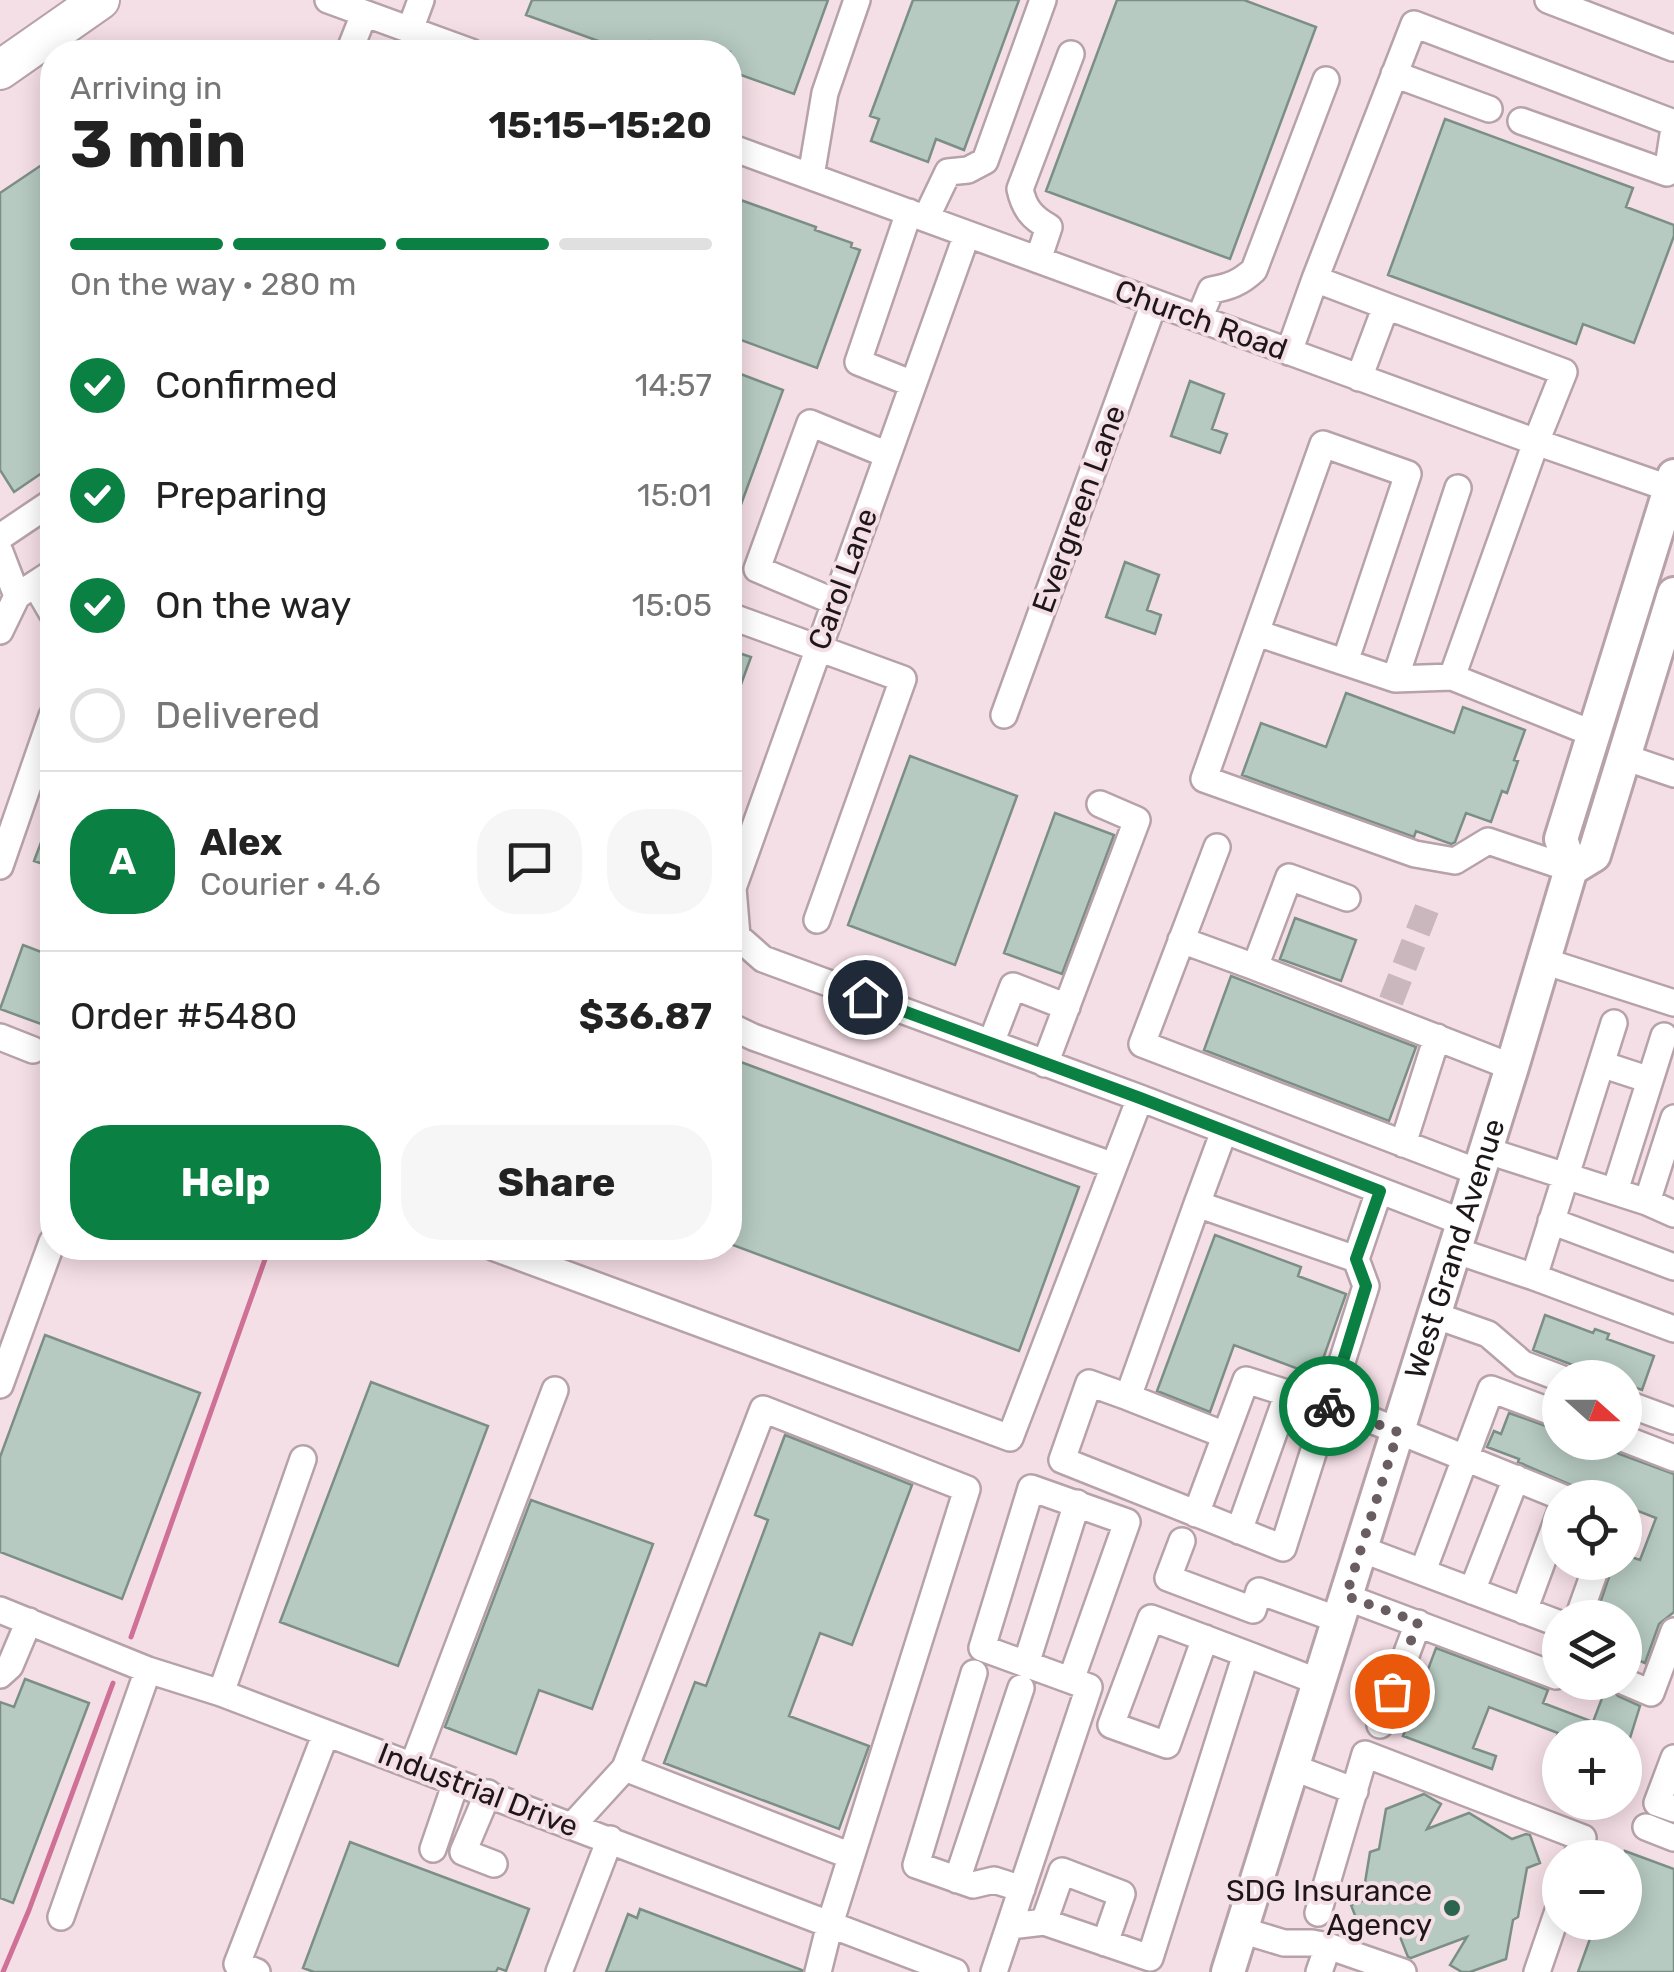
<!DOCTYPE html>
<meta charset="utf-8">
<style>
body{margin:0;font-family:Rubik,sans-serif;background:#f6f6f6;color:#222;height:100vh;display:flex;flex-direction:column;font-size:38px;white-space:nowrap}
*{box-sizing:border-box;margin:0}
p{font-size:32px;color:#767676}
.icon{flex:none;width:55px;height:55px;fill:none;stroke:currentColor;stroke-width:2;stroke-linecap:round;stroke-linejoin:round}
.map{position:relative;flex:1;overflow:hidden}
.details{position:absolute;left:40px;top:40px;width:702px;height:1220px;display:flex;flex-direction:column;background:#fff;border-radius:40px;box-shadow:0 5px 25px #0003}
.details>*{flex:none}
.needle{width:65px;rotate:111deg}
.fabs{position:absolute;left:1542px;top:1360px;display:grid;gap:20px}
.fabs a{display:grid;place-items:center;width:100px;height:100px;border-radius:50%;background:#fff;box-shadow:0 5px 25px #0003;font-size:50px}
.pin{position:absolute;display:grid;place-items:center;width:85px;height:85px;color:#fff;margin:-42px;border:5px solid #fff;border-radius:50%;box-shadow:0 2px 10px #0007}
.courier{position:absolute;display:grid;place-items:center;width:100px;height:100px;margin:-50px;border:8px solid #0b8043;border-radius:50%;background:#fff;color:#222;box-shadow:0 2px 12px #0007}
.head em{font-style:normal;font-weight:700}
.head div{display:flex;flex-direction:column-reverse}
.head{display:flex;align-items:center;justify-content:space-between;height:170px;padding:0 30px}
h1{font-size:65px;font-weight:700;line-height:75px}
.bar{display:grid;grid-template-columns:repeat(4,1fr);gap:15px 10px;align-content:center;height:120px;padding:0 30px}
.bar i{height:12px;border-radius:8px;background:#e0e0e0}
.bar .selected{background:#0b8043}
.bar p{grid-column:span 4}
.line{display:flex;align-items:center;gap:25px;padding:0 30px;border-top:2px solid #e0e0e0}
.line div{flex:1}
.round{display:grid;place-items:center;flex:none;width:105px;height:105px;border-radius:40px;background:#f6f6f6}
ol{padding:0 30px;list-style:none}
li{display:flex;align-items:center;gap:30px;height:110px}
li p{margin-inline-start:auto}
li .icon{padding:10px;border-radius:50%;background:#0b8043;color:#fff;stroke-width:4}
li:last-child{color:#767676}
li i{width:55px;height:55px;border:5px solid #e0e0e0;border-radius:50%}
.button{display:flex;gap:20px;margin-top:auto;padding:20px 30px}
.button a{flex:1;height:115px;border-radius:40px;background:#0b8043;color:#fff;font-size:40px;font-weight:700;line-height:115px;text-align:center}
.button a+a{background:#f6f6f6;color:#222}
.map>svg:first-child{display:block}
</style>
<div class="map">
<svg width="1674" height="1972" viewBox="0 0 1674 1972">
<rect width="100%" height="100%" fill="#f5dfe6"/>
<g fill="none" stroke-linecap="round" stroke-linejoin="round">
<path stroke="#cf7096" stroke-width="5" d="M131,1637L269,1248
M3,1972L29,1910L113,1683"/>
</g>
<path fill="#b6cac1" stroke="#7c8f86" stroke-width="2.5" d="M532,0H828L794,94L730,71V52H680L650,41L646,52H629L526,15Z
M913,0H1019L964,150L936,139L928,162L871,141L879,119L870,116Z
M1117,0H1244L1316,27L1230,259L1046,191Z
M1445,119L1633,188L1626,207L1674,225V236L1634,343L1583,324L1576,344L1388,275Z
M52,158V466L14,492L0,470V193Z
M735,198L816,227L815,230L852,243L851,247L860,250L817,368L730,336V200L734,202Z
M730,370L783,390L732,529H730Z
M1190,381L1224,394L1212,429L1227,434L1220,453L1171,436Z
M1125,562L1159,575L1147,610L1161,615L1155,634L1106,617Z
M730,650L751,657L732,709H730Z
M1346,693L1454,733L1463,707L1525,730L1514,760L1518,761L1507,793L1502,791L1491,822L1466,813L1455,842L1451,844L1416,831L1414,837L1242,775L1261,723L1326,747Z
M910,756L1017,796L955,965L848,925Z
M1055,813L1114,835L1062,974L1004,953Z
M51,816H52V867L34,861Z
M1295,918L1356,940L1341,981L1280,959Z
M23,945L52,956V1028L0,1009Z
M1231,976L1416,1047L1389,1121L1204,1050Z
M730,1058L1079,1187L1019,1351L730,1244Z
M1215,1235L1301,1267L1298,1276L1346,1294L1317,1376L1234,1345L1210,1412L1157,1391Z
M1545,1315L1593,1333L1595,1329L1609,1334L1607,1339L1654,1356L1642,1390L1625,1384V1378H1607L1533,1350Z
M45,1335L200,1393L122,1599L0,1552V1457Z
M371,1382L488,1426L398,1666L280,1622Z
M1509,1413L1560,1431V1442H1609L1613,1450L1619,1454L1674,1474V1612L1659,1624L1645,1663L1625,1655V1618H1595L1614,1562H1625V1555L1640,1560L1656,1518L1625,1506V1498H1601L1518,1462L1519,1459L1487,1447L1494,1431L1501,1434Z
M785,1435L912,1485L852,1645L820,1633L789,1716L869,1746L839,1829L664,1763L695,1682L706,1686L768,1520L755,1515Z
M531,1500L653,1544L592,1709L539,1690L516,1754L445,1727Z
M1436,1648L1548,1690L1543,1703L1593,1722L1607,1685H1609L1618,1696L1640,1706L1630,1738H1560V1777L1544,1771L1558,1733L1489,1707L1473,1748L1496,1756L1492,1769L1403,1736Z
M25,1679L89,1703L13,1903L0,1898V1702L14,1707Z
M1424,1794L1441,1804L1427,1829L1469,1813L1512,1839L1526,1834L1530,1835L1540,1863L1527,1868L1518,1917L1513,1920L1506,1959L1470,1972H1462L1450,1965L1467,1937L1411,1958L1408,1957L1395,1924L1363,1936L1351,1905L1362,1901L1370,1852L1379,1849L1386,1809Z
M350,1842L529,1909L506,1971L498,1968L496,1972H314L303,1968Z
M1625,1851L1674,1869V1972H1578L1596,1922H1625Z
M640,1909L802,1970V1972H606L628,1914L637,1918Z"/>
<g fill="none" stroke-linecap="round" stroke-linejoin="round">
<path stroke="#cab7bd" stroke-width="25" stroke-dasharray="25 12" stroke-linecap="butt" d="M1391,1001L1431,898"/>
<defs>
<path id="minor" d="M328,0L471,52
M1548,0L1673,48
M410,30L421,0
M349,52L364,14
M1394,74L1489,109
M1521,121L1667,173L1674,128
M730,147L1536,442L1674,490
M811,176L825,93L857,0
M909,212L858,362L913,384
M926,218L948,172L968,170L985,161L1043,0
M967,234L733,888L737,936L763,959L1140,1098L1462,1222
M1038,260L1049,227C1032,218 1024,208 1020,189L1071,54
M1315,279L1414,24L1674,123
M1199,319L1211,290C1229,287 1240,283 1254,270L1326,80
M1289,352L1315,279L1386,306
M1359,378L1386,306L1564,372L1536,442L1452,677L1594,734
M0,537L52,502
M0,552L17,596
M35,584L52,613
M835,602L757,569L810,423L888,455
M730,616L903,679L817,920
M0,631L17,596L52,573
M1257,633L1395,679L1452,677
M1345,662L1408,474L1323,444L1204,779L1415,854L1455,861L1488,841L1571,869
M1395,679L1458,488
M1004,715L1154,303
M1624,757L1674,774
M1217,847L1142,1044L1478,1172
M0,866L52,716
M1347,898L1289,877L1255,967L1512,1067
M1181,940L1255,967
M1544,961L1674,1003
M730,1026L753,1037L1114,1166
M0,1037L33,1050
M991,1043L1013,986L1067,1007
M1045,1064L1137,820L1100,804
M1601,1064L1650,1080
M1224,1131L1197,1204L1356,1259L1379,1191
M1403,1144L1437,1037
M1485,1150L1647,1202L1674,1118
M1615,1191L1664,1036
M1647,1202L1674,1214
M1197,1204L1128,1397L1089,1383L1062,1460L1283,1548L1366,1286L1356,1259
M1551,1221L1674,1267
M495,1248L1010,1438L1140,1098
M1454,1250L1534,1277L1674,1329
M1534,1277L1614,1023
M1434,1315L1488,1334L1523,1364L1560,1378
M0,1385L52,1242
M1128,1397L1225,1435
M1625,1403L1674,1421
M1625,1439L1674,1458
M1196,1514L1246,1380L1371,1420L1564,1498
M1239,1531L1288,1393
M1182,1541L1168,1578L1253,1610L1259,1591L1339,1620
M1361,1549L1560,1624
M1423,1571L1491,1389L1560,1415
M1472,1591L1516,1478
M1346,1597L1556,1676L1560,1665
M0,1610L148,1670L221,1693L955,1972
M1524,1611L1560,1513
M1578,1618L1598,1562
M1205,1638L1167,1745L1111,1725L1151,1618C1207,1639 1263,1660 1319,1682
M1026,1664L1077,1503
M974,1673L916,1865L973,1885L994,1880L1022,1889
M0,1675L10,1666L29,1621
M1625,1682L1651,1693L1674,1631
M221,1693L303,1459
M1380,1725L1418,1623
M1674,1758L1657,1803L1674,1809
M413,1765L555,1390
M1292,1767L1355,1791
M625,1768L851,1856
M488,1793L463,1852L494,1864
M572,1826L625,1768L763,1409L967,1489L830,1924L818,1972
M1646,1827L1674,1838
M433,1849L456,1782
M957,1880L1021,1688
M1318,1913L1365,1754L1583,1838L1576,1858
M61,1917L148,1670
M1044,1922L1062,1871L1122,1894L1105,1943
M1010,1926L1044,1922L1150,1958L1246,1654
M1241,1930L1284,1943H1312L1328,1946L1319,1972
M1328,1946L1403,1972
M257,1972L237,1964L326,1733
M559,1972L610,1839
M994,1972L1089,1687L982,1648L1031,1488L1127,1522L1071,1680
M1537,1972L1560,1905"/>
<g id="major">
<path d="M1571,869L1594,855L1674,594"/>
<path id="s1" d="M1228,1972L1512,1067L1571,869L1561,839L1674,476"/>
</g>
<path id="highway" d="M0,70L100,0"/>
</defs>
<use href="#minor" stroke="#b6a2a8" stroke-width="30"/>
<use href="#major" stroke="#b6a2a8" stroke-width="38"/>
<use href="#highway" stroke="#b6a2a8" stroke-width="42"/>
<use href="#minor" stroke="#fff" stroke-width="25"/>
<use href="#major" stroke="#fff" stroke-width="32"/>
<use href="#highway" stroke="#fff" stroke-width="38"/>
</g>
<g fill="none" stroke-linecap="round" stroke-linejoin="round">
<path stroke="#695d61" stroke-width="10" stroke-dasharray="0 18" d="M1329,1406L1398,1432L1346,1596L1418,1622L1392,1691"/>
<path stroke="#0b8043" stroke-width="12" d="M865,997L1140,1098L1380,1191L1356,1259L1366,1286L1329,1406"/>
</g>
<circle fill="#2b654f" stroke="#f5dfe6" stroke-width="4" cx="1452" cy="1908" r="10"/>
<g text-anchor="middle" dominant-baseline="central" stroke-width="8" stroke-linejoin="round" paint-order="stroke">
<g font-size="30" fill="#1e1719" stroke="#f5dfe6">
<text transform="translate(1201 320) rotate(20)">Church Road</text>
<text transform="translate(1079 509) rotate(-70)">Evergreen Lane</text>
<text transform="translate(843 579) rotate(-70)">Carol Lane</text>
<text stroke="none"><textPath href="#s1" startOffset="758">West Grand Avenue</textPath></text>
<text transform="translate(478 1790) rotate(21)">Industrial Drive</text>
</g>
<g font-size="30" fill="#1e1719" stroke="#f5dfe6" text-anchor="end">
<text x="1432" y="1891">SDG Insurance<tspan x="1432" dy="34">Agency</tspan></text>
</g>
</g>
</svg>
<div class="fabs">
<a><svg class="needle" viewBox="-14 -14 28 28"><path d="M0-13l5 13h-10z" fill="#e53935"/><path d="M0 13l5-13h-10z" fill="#767676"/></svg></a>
<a><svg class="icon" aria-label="locate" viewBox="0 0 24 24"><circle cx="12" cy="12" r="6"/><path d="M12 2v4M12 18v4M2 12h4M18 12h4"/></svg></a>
<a><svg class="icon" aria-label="layers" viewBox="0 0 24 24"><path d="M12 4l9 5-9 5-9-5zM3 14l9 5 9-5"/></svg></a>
<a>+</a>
<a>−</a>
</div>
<div class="pin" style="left:1392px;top:1691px;background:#ea580c"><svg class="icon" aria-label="bag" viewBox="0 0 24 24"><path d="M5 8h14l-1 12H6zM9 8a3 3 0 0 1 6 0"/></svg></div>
<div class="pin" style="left:865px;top:997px;background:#1f2937"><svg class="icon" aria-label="home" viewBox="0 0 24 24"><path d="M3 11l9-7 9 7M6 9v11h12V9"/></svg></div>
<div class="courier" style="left:1329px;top:1406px"><svg class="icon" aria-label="bike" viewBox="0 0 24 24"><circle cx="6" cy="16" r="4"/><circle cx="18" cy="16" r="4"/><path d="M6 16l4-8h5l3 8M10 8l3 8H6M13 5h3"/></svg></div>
<section class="details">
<div class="head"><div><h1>3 min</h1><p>Arriving in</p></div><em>15:15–15:20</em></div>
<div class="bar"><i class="selected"></i><i class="selected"></i><i class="selected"></i><i></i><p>On the way · 280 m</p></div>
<ol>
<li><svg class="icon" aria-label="check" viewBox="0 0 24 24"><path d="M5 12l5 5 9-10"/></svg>Confirmed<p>14:57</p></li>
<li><svg class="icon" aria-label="check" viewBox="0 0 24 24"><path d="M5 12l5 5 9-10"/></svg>Preparing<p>15:01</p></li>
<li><svg class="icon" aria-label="check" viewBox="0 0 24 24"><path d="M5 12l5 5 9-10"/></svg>On the way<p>15:05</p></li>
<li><i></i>Delivered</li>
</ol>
<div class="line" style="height:180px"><b class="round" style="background:#0b8043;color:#fff">A</b><div><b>Alex</b><p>Courier · 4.6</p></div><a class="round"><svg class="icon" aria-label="chat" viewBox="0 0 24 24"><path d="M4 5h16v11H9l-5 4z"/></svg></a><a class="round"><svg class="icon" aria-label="phone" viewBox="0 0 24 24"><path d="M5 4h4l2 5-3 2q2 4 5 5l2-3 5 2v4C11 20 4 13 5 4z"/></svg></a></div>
<div class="line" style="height:130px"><div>Order #5480</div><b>$36.87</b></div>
<div class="button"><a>Help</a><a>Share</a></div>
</section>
</div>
